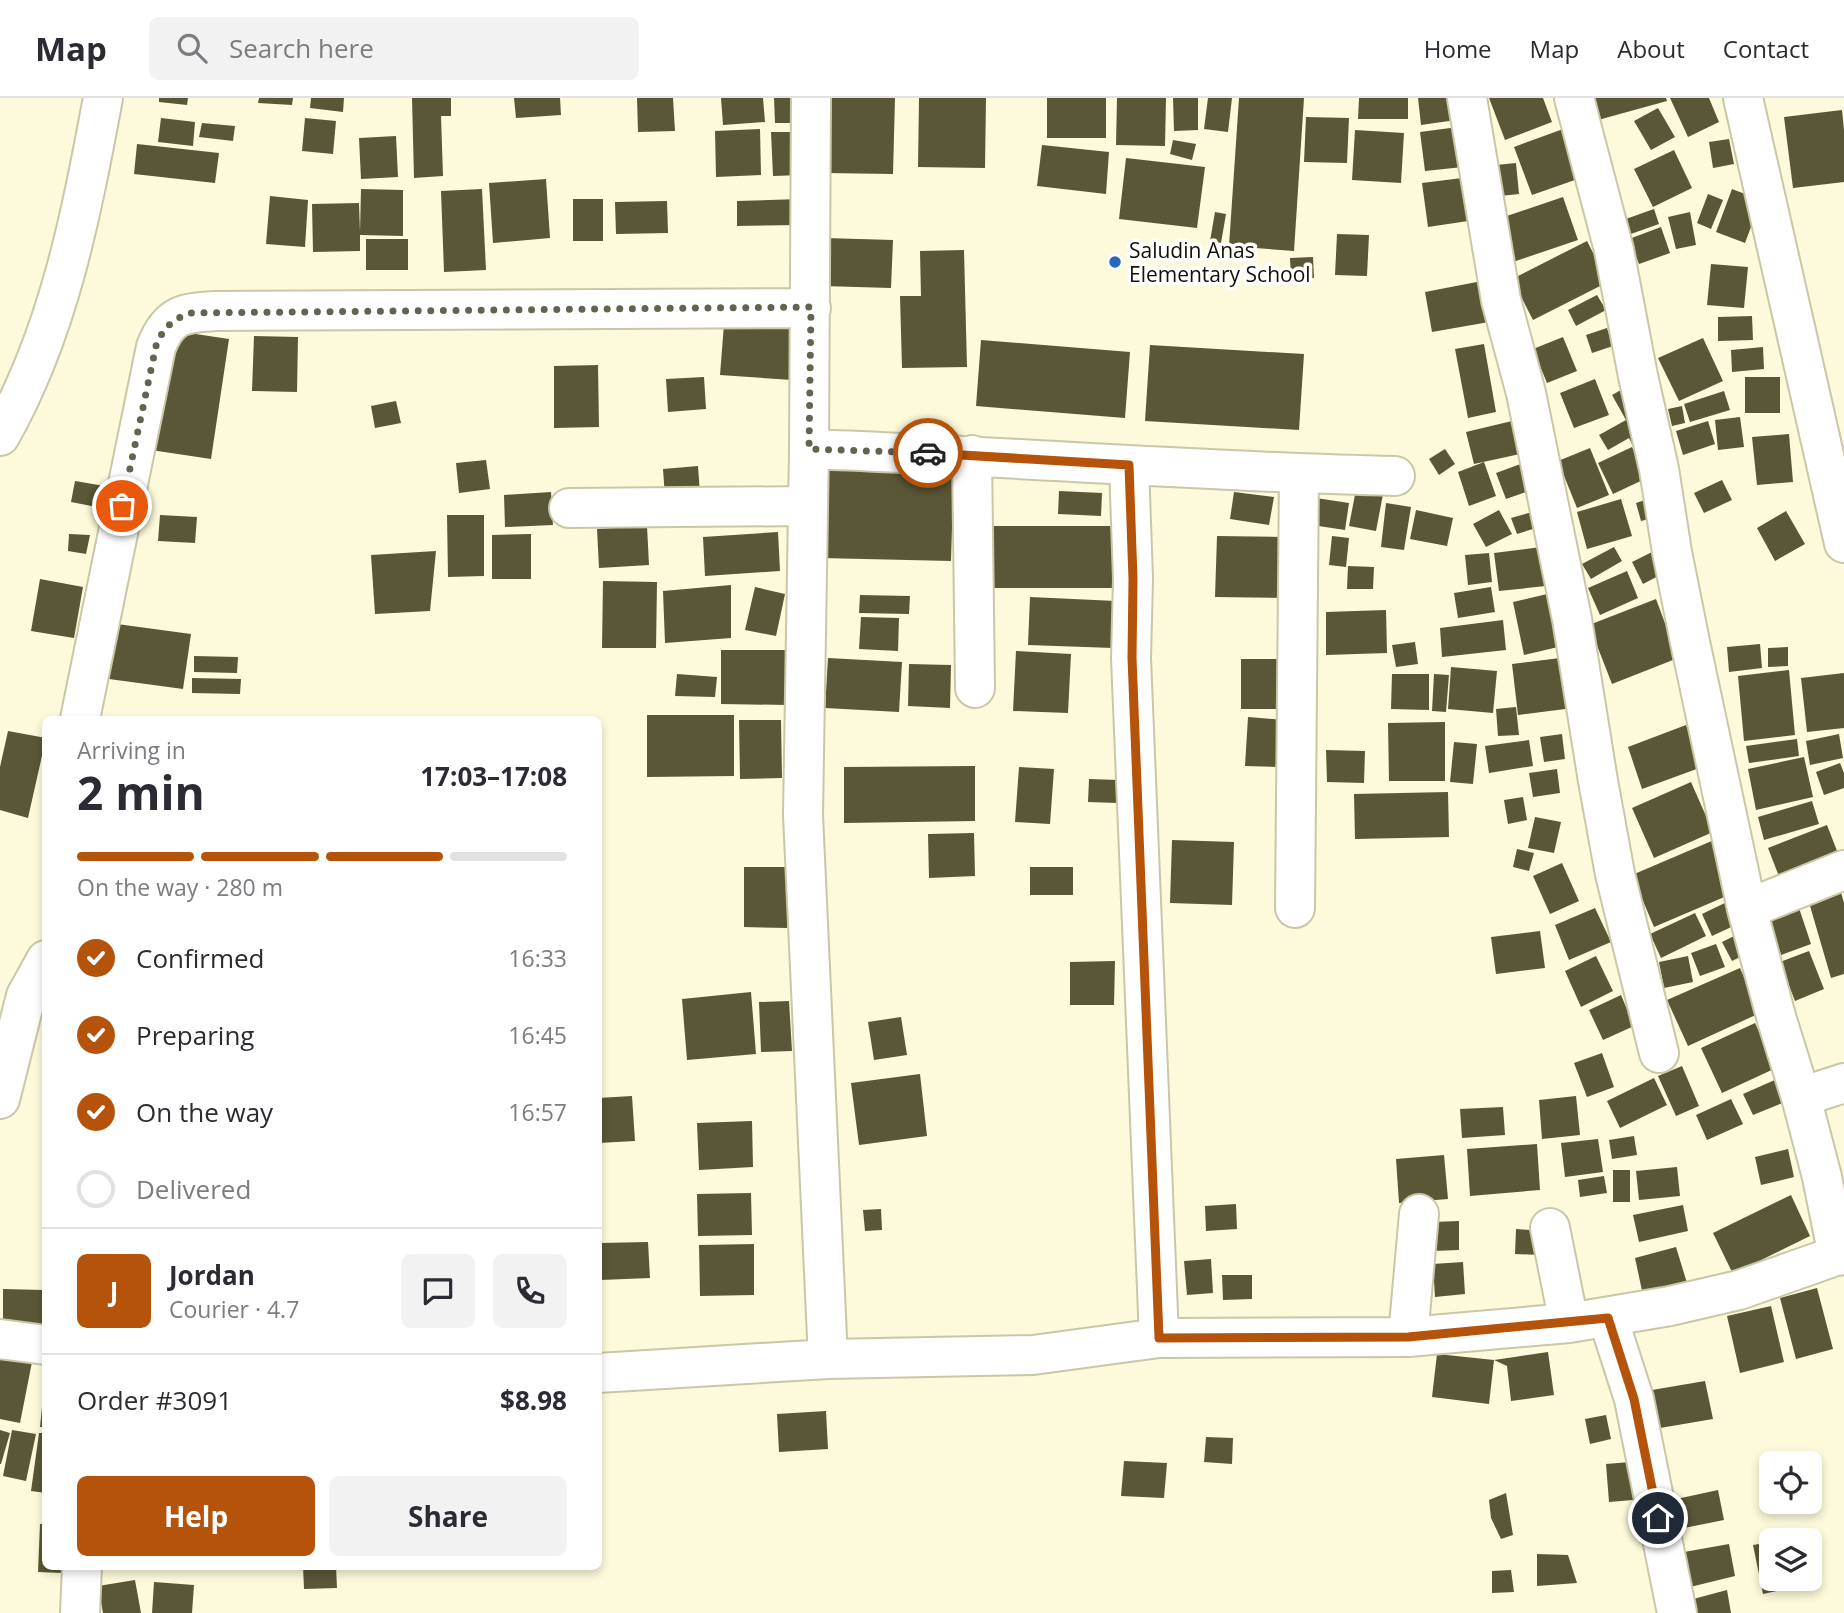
<!DOCTYPE html>
<meta charset="utf-8">
<style>
body{margin:0;font-family:"Open Sans",sans-serif;background:#f2f2f3;color:#2b2b33;height:100vh;display:flex;flex-direction:column;font-size:26px;white-space:nowrap}
*{box-sizing:border-box;margin:0}
p{font-size:23px;color:#7c7c81}
.icon{flex:none;width:38px;height:38px;fill:none;stroke:currentColor;stroke-width:2;stroke-linecap:round;stroke-linejoin:round}
.map{position:relative;flex:1;overflow:hidden}
.side{position:absolute;left:42px;top:618px;width:560px;height:854px;display:flex;flex-direction:column;background:#fff;border-radius:10px;box-shadow:0 4px 10px #0003}
.side>*{flex:none}
.controls{position:absolute;left:1759px;top:1353px;display:grid;gap:14px}
.controls a{display:grid;place-items:center;width:63px;height:63px;border-radius:10px;background:#fff;box-shadow:0 4px 10px #0003;font-size:35px}
.pin{position:absolute;display:grid;place-items:center;width:60px;height:60px;color:#fff;margin:-30px;border:4px solid #fff;border-radius:50%;box-shadow:0 2px 7px #0007}
.courier{position:absolute;display:grid;place-items:center;width:70px;height:70px;margin:-35px;border:5px solid #b45309;border-radius:50%;background:#fff;color:#222;box-shadow:0 2px 9px #0007}
.headline em{font-style:normal;font-weight:700}
.headline div{display:flex;flex-direction:column-reverse}
.headline{display:flex;align-items:center;justify-content:space-between;height:119px;padding:0 35px}
h1{font-size:46px;font-weight:700;line-height:52px}
.bar{display:grid;grid-template-columns:repeat(4,1fr);gap:10px 7px;align-content:center;height:84px;padding:0 35px}
.bar i{height:9px;border-radius:5px;background:#e1e1e2}
.bar .selected{background:#b45309}
.bar p{grid-column:span 4}
.line{display:flex;align-items:center;gap:18px;padding:0 35px;border-top:2px solid #e1e1e2}
.line div{flex:1}
.round{display:grid;place-items:center;flex:none;width:74px;height:74px;border-radius:10px;background:#f2f2f3}
ol{padding:0 35px;list-style:none}
li{display:flex;align-items:center;gap:21px;height:77px}
li p{margin-inline-start:auto}
li .icon{padding:7px;border-radius:50%;background:#b45309;color:#fff;stroke-width:4}
li:last-child{color:#7c7c81}
li i{width:38px;height:38px;border:4px solid #e1e1e2;border-radius:50%}
.cta{display:flex;gap:14px;margin-top:auto;padding:14px 35px}
.cta a{flex:1;height:80px;border-radius:10px;background:#b45309;color:#fff;font-size:28px;font-weight:700;line-height:80px;text-align:center}
.cta a+a{background:#f2f2f3;color:#2b2b33}
header{display:flex;align-items:center;gap:42px;box-sizing:border-box;height:98px;padding:0 35px;background:#fff;border-bottom:2px solid #e1e1e2}
header strong{font-size:33px}
nav{display:flex;gap:38px;margin-inline-start:auto;font-size:24px}
.search{width:490px;height:63px;background:#f2f2f3;display:flex;align-items:center;gap:18px;box-sizing:border-box;padding:0 24px;border-radius:10px;color:#7c7c81;font-size:26px}
.map>svg:first-child{display:block}
</style>
<header>
<strong>Map</strong>
<div class="search"><svg class="icon" aria-label="search" viewBox="0 0 24 24"><circle cx="10" cy="10" r="6"/><path d="M15 15l6 6"/></svg>Search here</div>
<nav><a>Home</a><a>Map</a><a>About</a><a>Contact</a></nav>
</header>
<div class="map">
<svg width="1844" height="1515" viewBox="0 0 1844 1515">
<rect width="100%" height="100%" fill="#fcfada"/>
<path fill="#595736" d="M159,0H188L187,7L159,4Z
M259,0H293L292,7L258,5Z
M311,0H344L343,14L310,10Z
M412,0H451V18H441L443,78L414,80Z
M514,0H560L561,17L516,20Z
M637,0H673L675,33L638,34Z
M721,0H763L765,24L723,27Z
M774,0H801L802,25H775Z
M826,0H895L893,76L825,75Z
M919,0H986L985,70L918,69Z
M1047,0H1106V40H1047Z
M1117,0H1166L1165,48L1116,47Z
M1173,0H1198V32L1174,33Z
M1208,0H1232L1228,34L1204,31Z
M1239,0H1304L1294,153L1229,148Z
M1359,0H1408V21H1358Z
M1418,0H1460L1463,21L1421,27Z
M1489,0H1543L1552,24L1505,42Z
M1592,0H1666L1667,3L1598,22Z
M1670,0H1709L1719,24L1688,39Z
M1658,10L1675,39L1651,52L1634,23Z
M1842,12L1844,32V84L1793,90L1784,19Z
M1306,19L1349,20L1347,65L1304,64Z
M161,20L195,24L193,48L158,44Z
M305,20L336,23L333,56L302,53Z
M202,25L235,28L233,43L199,39Z
M1574,27L1592,76L1532,97L1514,49Z
M1458,29L1463,69L1425,73L1420,34Z
M760,31L761,77L716,79L715,33Z
M1355,32L1404,35L1401,85L1352,82Z
M771,34H801L803,77L773,78Z
M396,38L398,79L361,81L359,40Z
M1729,41L1734,66L1713,70L1709,44Z
M1173,42L1196,46L1192,62L1170,56Z
M137,46L219,55L215,85L134,76Z
M1042,47L1109,54L1106,96L1037,88Z
M1674,52L1692,90L1653,109L1634,71Z
M1126,60L1205,69L1197,130L1119,121Z
M1516,65L1519,96L1500,98L1496,67Z
M1462,80L1468,123L1428,129L1422,85Z
M546,81L550,140L493,145L489,85Z
M361,91L403,92V138L360,137V153L313,154L312,106L359,105L360,134Z
M482,91L486,172L444,174L441,93Z
M1732,91L1761,102L1745,145L1716,134Z
M1708,96L1723,102L1711,131L1697,125Z
M270,98L308,102L305,149L266,146Z
M1563,99L1578,142L1513,164L1498,121Z
M573,101H603V143H573Z
M800,101V127L737,128V103Z
M667,103L668,135L616,136L615,104Z
M1654,111L1659,126L1628,137L1623,122Z
M1215,114L1226,116L1221,145L1210,143Z
M1690,114L1696,147L1676,151L1668,119Z
M1661,129L1670,155L1639,166L1629,141Z
M1337,136L1369,137L1367,178L1335,177Z
M825,140L893,142L891,190L823,188Z
M366,141H408V172H366Z
M1587,143L1608,184L1533,222L1512,181Z
M964,152L967,269L902,270L900,198H921L920,153Z
M1313,159L1314,180L1291,181L1290,160Z
M1711,166L1748,169L1744,210L1707,207Z
M1482,183L1489,224L1432,234L1425,194Z
M1597,197L1606,212L1576,228L1568,212Z
M1752,218L1753,242L1718,243V219Z
M724,226L796,230L792,282L720,277Z
M1607,230L1613,248L1592,255L1586,237Z
M169,232L229,241L211,361L151,352Z
M254,238L298,239L297,294L252,293Z
M1563,239L1577,273L1547,285L1533,251Z
M1703,240L1723,283L1679,303L1658,260Z
M981,242L1130,254L1125,320L976,308Z
M1484,246L1496,314L1468,320L1455,251Z
M1150,247L1304,256L1299,332L1145,323Z
M1763,249L1764,271L1732,274L1731,252Z
M598,267L599,329L554,330V268Z
M704,279L706,311L668,314L666,281Z
M1745,279H1780V315H1745Z
M1595,281L1609,317L1574,330L1560,295Z
M1628,288L1650,344L1635,352L1629,340L1608,352L1599,337L1626,322L1612,297Z
M1724,293L1730,312L1690,324L1684,306Z
M396,303L401,325L375,330L371,308Z
M1682,308L1685,325L1672,328L1668,311Z
M1740,319L1744,349L1718,352L1715,322Z
M1512,323L1520,356L1474,366L1466,334Z
M1708,323L1715,346L1683,357L1676,333Z
M1789,336L1793,384L1757,387L1752,339Z
M1632,349L1647,380L1613,396L1598,365Z
M1590,350L1609,397L1577,410L1558,363Z
M1445,351L1455,366L1439,377L1429,361Z
M824,359L954,362L951,463L821,460Z
M486,362L490,391L459,395L456,365Z
M1484,364L1496,398L1469,408L1458,374Z
M1526,364L1535,391L1506,401L1496,375Z
M698,368L700,396L665,399L663,371Z
M1722,382L1732,402L1704,415L1694,395Z
M75,383L116,390L112,412L71,404Z
M1357,386L1384,391L1376,433L1349,428Z
M1059,393L1102,395L1101,418L1058,416Z
M551,394L553,427L505,429L504,397Z
M1234,394L1274,399L1269,427L1230,421Z
M1316,400L1349,405L1345,432L1312,427Z
M1651,400L1657,419L1641,423L1636,405Z
M1621,401L1632,438L1587,451L1577,414Z
M1386,405L1411,409L1404,452L1381,449Z
M1416,412L1453,420L1447,448L1410,441Z
M1499,412L1512,436L1486,449L1473,426Z
M1786,413L1805,446L1775,463L1757,430Z
M1532,414L1536,430L1517,436L1511,420Z
M160,417L197,419L195,445L158,443Z
M447,417H484V478L448,479Z
M647,428L649,467L599,470L597,431Z
M981,428H1123V490H981Z
M778,434L780,473L705,478L703,439Z
M69,436L90,437L86,456L68,453Z
M531,436V481H492V437Z
M1217,438L1284,439L1283,500L1215,499Z
M1332,438L1349,440L1346,469L1329,467Z
M1541,449L1546,488L1499,493L1494,455Z
M1614,449L1622,463L1591,481L1582,466Z
M436,453L430,513L375,516L371,457Z
M1654,453L1666,474L1643,486L1632,464Z
M1489,455L1492,484L1468,487L1465,457Z
M1348,468L1374,469L1373,491H1347Z
M1627,473L1638,500L1600,517L1588,490Z
M40,481L83,489L74,540L31,533Z
M603,483L657,484L656,550H602Z
M731,487V540L665,545L663,493Z
M755,489L785,496L776,538L745,532Z
M1491,489L1495,514L1458,520L1454,495Z
M1547,496L1558,549L1524,557L1513,504Z
M860,497L910,498L909,516L859,515Z
M1030,499L1116,503L1113,550L1028,547Z
M1656,501L1678,560L1612,586L1589,527Z
M1386,512L1387,555L1326,557V514Z
M861,519L899,520L898,553L859,551Z
M1503,522L1506,552L1442,559L1440,530Z
M117,526L191,536L183,591L109,581Z
M1415,544L1418,566L1396,569L1392,547Z
M1760,546L1762,570L1729,574L1727,549Z
M1788,549V568L1768,569V550Z
M721,552H788L787,607L721,606Z
M1016,553L1071,556L1068,615L1013,613Z
M194,558L238,559L237,575L194,574Z
M1576,558L1581,609L1518,617L1512,566Z
M828,560L902,564L899,614L825,610Z
M1241,561H1289V611H1241Z
M909,566L951,567L950,610L908,608Z
M1451,569L1497,573L1493,615L1448,611Z
M1789,572L1795,637L1744,643L1738,578Z
M1844,575V630L1807,634L1801,580Z
M677,576L717,579L715,599L675,598Z
M1392,576H1429V612L1391,611Z
M1434,576L1449,577L1446,614L1432,613Z
M192,580L241,581L240,596L192,595Z
M1516,609L1519,637L1498,638L1496,611Z
M647,617H734V678L647,679Z
M1248,619L1284,622L1280,669L1245,668Z
M739,622H781L782,680L740,681Z
M1445,624V683H1389L1388,625Z
M1686,627L1702,669L1642,691L1628,649Z
M8,633L46,640L28,720L0,712V669Z
M1562,636L1565,661L1544,664L1540,639Z
M1839,636L1843,660L1810,667L1806,643Z
M1797,641L1799,658L1749,665L1746,648Z
M1529,642L1533,668L1489,675L1485,648Z
M1454,644L1477,646L1473,686L1450,684Z
M1326,652L1365,653L1364,685L1327,684Z
M1804,659L1813,699L1756,712L1748,671Z
M1840,665L1844,675V690L1824,697L1816,674Z
M975,668V723L844,725V669Z
M1019,669L1054,671L1050,726L1015,724Z
M1557,671L1560,695L1533,699L1529,675Z
M1089,681L1119,682L1118,705L1088,704Z
M1691,684L1713,734L1654,760L1632,710Z
M1448,694L1449,739L1355,741L1354,696Z
M1523,699L1527,722L1508,726L1504,702Z
M1812,703L1819,726L1764,742L1758,719Z
M1535,719L1561,724L1554,755L1528,750Z
M1827,727L1839,758L1780,781L1768,750Z
M974,735L975,778L929,780L928,736Z
M1172,742L1234,744L1232,807L1170,805Z
M1714,742L1736,794L1654,829L1632,777Z
M1517,751L1534,755L1529,773L1513,769Z
M1562,765L1579,803L1550,816L1533,778Z
M744,769H788L787,830L744,829Z
M1030,769H1073V797H1030Z
M1840,791L1844,805V876L1831,880L1808,801Z
M1731,802L1742,824L1712,838L1702,816Z
M1798,807L1811,846L1781,857L1768,818Z
M1595,810L1611,844L1569,862L1555,827Z
M1695,815L1706,838L1661,860L1650,836Z
M1540,833L1545,870L1496,876L1491,839Z
M1744,833L1754,852L1732,863L1722,844Z
M1716,846L1725,869L1700,878L1691,855Z
M1809,853L1824,891L1795,903L1780,864Z
M1596,858L1613,893L1581,909L1565,873Z
M1688,858L1693,884L1664,890L1659,864Z
M1115,863L1114,907H1070V864Z
M1740,870L1760,915L1688,948L1667,902Z
M751,894L756,956L687,962L682,901Z
M1621,897L1634,928L1603,942L1589,912Z
M789,903L792,953L761,954L759,904Z
M901,919L907,957L874,962L868,924Z
M1755,925L1776,970L1722,995L1701,950Z
M1602,955L1614,989L1587,999L1574,965Z
M1682,968L1699,1008L1676,1018L1658,978Z
M920,976L927,1038L859,1047L851,985Z
M1654,980L1667,1007L1620,1030L1607,1003Z
M1777,981L1787,1003L1753,1017L1743,996Z
M632,998L635,1043L598,1045V1000Z
M1576,998L1580,1037L1542,1041L1539,1002Z
M1731,1001L1743,1026L1707,1042L1696,1017Z
M1503,1009L1505,1037L1462,1040L1460,1011Z
M752,1023L753,1069L699,1072L697,1025Z
M1634,1038L1637,1057L1612,1061L1609,1042Z
M1598,1041L1603,1074L1565,1079L1561,1045Z
M1537,1046L1540,1092L1470,1098L1467,1051Z
M1788,1051L1794,1079L1761,1087L1755,1059Z
M1444,1057L1448,1101L1399,1105L1396,1061Z
M1677,1069L1680,1098L1639,1102L1636,1073Z
M1613,1072H1630V1104H1613Z
M1604,1078L1607,1095L1580,1099L1578,1082Z
M751,1095L752,1137L698,1138L697,1096Z
M1791,1097L1810,1138L1733,1176L1713,1135Z
M1236,1106L1237,1131L1206,1133L1205,1108Z
M1683,1107L1688,1133L1639,1144L1633,1117Z
M881,1111L882,1132L865,1133L863,1112Z
M1459,1123V1152L1433,1153V1124Z
M1516,1131L1542,1133L1541,1157L1515,1156Z
M648,1144L650,1180L601,1182L600,1145Z
M754,1146V1197L700,1198L699,1147Z
M1676,1149L1687,1185L1644,1202L1635,1160Z
M1211,1161L1213,1195L1187,1197L1184,1163Z
M1463,1164L1465,1196L1435,1199L1433,1166Z
M1222,1177H1252V1201L1223,1202Z
M1817,1190L1833,1251L1796,1261L1780,1200Z
M3,1191L43,1192V1230L3,1229Z
M1771,1208L1784,1264L1740,1275L1727,1218Z
M1548,1254L1554,1297L1511,1303L1507,1268L1494,1262Z
M1437,1256L1494,1262L1489,1306L1432,1299Z
M0,1259L32,1264L20,1325L0,1321Z
M1705,1283L1713,1321L1660,1330L1652,1292Z
M44,1290H46V1329H40Z
M826,1313L828,1351L779,1354L777,1316Z
M1606,1317L1611,1341L1590,1346L1585,1321Z
M0,1332L10,1335L1,1366H0Z
M12,1332L36,1336L26,1383L3,1378Z
M39,1335H46V1395L31,1393Z
M1206,1339L1233,1340L1232,1366L1204,1364Z
M1124,1363L1167,1365L1164,1400L1121,1398Z
M1630,1364L1633,1402L1609,1404L1606,1366Z
M1718,1392L1724,1422L1664,1434L1658,1405Z
M1506,1395L1513,1437L1501,1441L1491,1420L1489,1402Z
M40,1426H46V1468H63V1475L38,1474Z
M1771,1444V1480H1807L1808,1486L1763,1496L1753,1447Z
M1729,1446L1735,1478L1682,1491L1673,1456Z
M1537,1456L1568,1457L1577,1485L1537,1488Z
M303,1468H336L337,1490L304,1491Z
M1511,1472L1514,1494L1492,1495V1473Z
M135,1482L141,1515H103L98,1488Z
M154,1484L194,1487L192,1515H152Z
M1727,1492L1731,1515H1684L1682,1504Z"/>
<g fill="none" stroke-linecap="round" stroke-linejoin="round">
<defs>
<path id="street" d="M811,0L809,351L803,717L828,1261
M1467,0L1501,202L1526,295L1572,521L1598,683L1615,776L1659,955
M1574,0L1614,152L1638,278L1659,371L1672,454L1690,544L1747,811L1777,922L1801,999L1844,985
M1743,0L1844,445
M0,338C59,234 81,117 103,0
M809,351C1005,358 1199,374 1395,378
M972,357L975,590
M1129,367L1133,481L1131,560L1159,1240
M569,410L807,408
M80,621L156,249C169,216 183,215 215,213L811,210
M1295,810L1299,376
M1747,811L1844,772
M1801,999L1822,1079L1838,1158
M0,1001L26,898L46,862
M1550,1130L1569,1225
M1608,1220L1634,1301L1677,1515
M1408,1239L1419,1116
M0,1241L46,1247
M598,1275L828,1261L1033,1257L1159,1240L1408,1239L1569,1225L1670,1208L1739,1192L1844,1155
M80,1515L82,1468"/>
</defs>
<use href="#street" stroke="#c9c7a8" stroke-width="42"/>
<use href="#street" stroke="#fff" stroke-width="38"/>
</g>
<g fill="none" stroke-linecap="round" stroke-linejoin="round">
<path stroke="#646350" stroke-width="7" stroke-dasharray="0 12.6" d="M122,408L156,248C163,230 171,223 189,215L811,209L809,351L928,355"/>
<path stroke="#b45309" stroke-width="9" d="M928,355L1129,367L1133,481L1132,560L1159,1240L1408,1239L1608,1220L1634,1301L1658,1420"/>
</g>
<circle fill="#2469ba" stroke="#fff" stroke-width="2.5" cx="1115" cy="164" r="7"/>
<g text-anchor="middle" dominant-baseline="central" stroke-width="7" stroke-linejoin="round" paint-order="stroke">
<g font-size="21" fill="#121106" stroke="#fff" text-anchor="start">
<text x="1129" y="152">Saludin Anas<tspan x="1129" dy="24">Elementary School</tspan></text>
</g>
</g>
</svg>
<div class="controls">
<a><svg class="icon" aria-label="locate" viewBox="0 0 24 24"><circle cx="12" cy="12" r="6"/><path d="M12 2v4M12 18v4M2 12h4M18 12h4"/></svg></a>
<a><svg class="icon" aria-label="layers" viewBox="0 0 24 24"><path d="M12 4l9 5-9 5-9-5zM3 14l9 5 9-5"/></svg></a>
</div>
<div class="pin" style="left:122px;top:408px;background:#ea580c"><svg class="icon" aria-label="bag" viewBox="0 0 24 24"><path d="M5 8h14l-1 12H6zM9 8a3 3 0 0 1 6 0"/></svg></div>
<div class="pin" style="left:1658px;top:1420px;background:#1f2937"><svg class="icon" aria-label="home" viewBox="0 0 24 24"><path d="M3 11l9-7 9 7M6 9v11h12V9"/></svg></div>
<div class="courier" style="left:928px;top:355px"><svg class="icon" aria-label="car" viewBox="0 0 24 24"><path d="M5 17H2v-5l4-1 3-4h7l3 4 3 1v5h-3M9 17h6M6 11h13"/><circle cx="7" cy="17" r="2"/><circle cx="17" cy="17" r="2"/></svg></div>
<section class="side">
<div class="headline"><div><h1>2 min</h1><p>Arriving in</p></div><em>17:03–17:08</em></div>
<div class="bar"><i class="selected"></i><i class="selected"></i><i class="selected"></i><i></i><p>On the way · 280 m</p></div>
<ol>
<li><svg class="icon" aria-label="check" viewBox="0 0 24 24"><path d="M5 12l5 5 9-10"/></svg>Confirmed<p>16:33</p></li>
<li><svg class="icon" aria-label="check" viewBox="0 0 24 24"><path d="M5 12l5 5 9-10"/></svg>Preparing<p>16:45</p></li>
<li><svg class="icon" aria-label="check" viewBox="0 0 24 24"><path d="M5 12l5 5 9-10"/></svg>On the way<p>16:57</p></li>
<li><i></i>Delivered</li>
</ol>
<div class="line" style="height:126px"><b class="round" style="background:#b45309;color:#fff">J</b><div><b>Jordan</b><p>Courier · 4.7</p></div><a class="round"><svg class="icon" aria-label="chat" viewBox="0 0 24 24"><path d="M4 5h16v11H9l-5 4z"/></svg></a><a class="round"><svg class="icon" aria-label="phone" viewBox="0 0 24 24"><path d="M5 4h4l2 5-3 2q2 4 5 5l2-3 5 2v4C11 20 4 13 5 4z"/></svg></a></div>
<div class="line" style="height:91px"><div>Order #3091</div><b>$8.98</b></div>
<div class="cta"><a>Help</a><a>Share</a></div>
</section>
</div>
